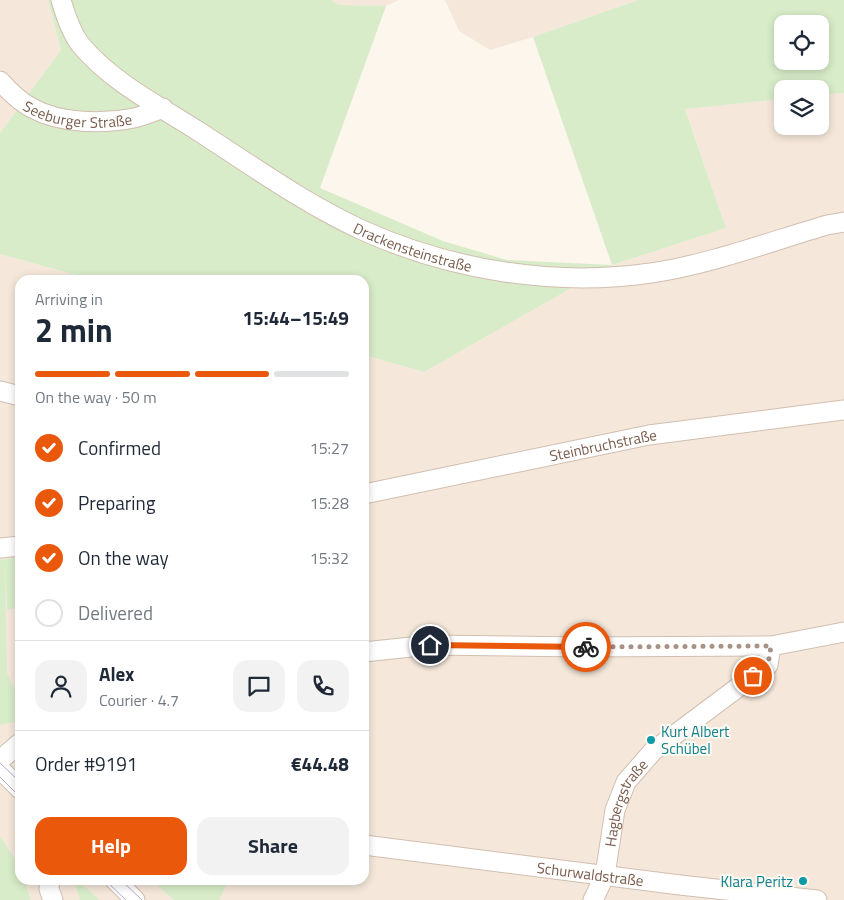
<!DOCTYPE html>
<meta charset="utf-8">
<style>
body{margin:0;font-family:"Titillium Web",sans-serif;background:#f2f2f3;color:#1f2937;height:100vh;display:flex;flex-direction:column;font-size:19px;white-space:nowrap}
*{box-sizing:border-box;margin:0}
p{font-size:16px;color:#747a83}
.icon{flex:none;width:28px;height:28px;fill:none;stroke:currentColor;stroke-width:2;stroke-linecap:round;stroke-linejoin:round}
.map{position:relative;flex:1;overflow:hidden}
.details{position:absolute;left:15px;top:275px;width:354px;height:610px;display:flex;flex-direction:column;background:#fff;border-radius:15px;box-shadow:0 2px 8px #0003}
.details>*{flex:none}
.controls{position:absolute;left:774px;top:15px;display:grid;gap:10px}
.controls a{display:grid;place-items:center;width:55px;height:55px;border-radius:10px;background:#fff;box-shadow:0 2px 8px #0003;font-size:25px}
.pin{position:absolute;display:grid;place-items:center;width:42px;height:42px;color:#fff;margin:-21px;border:2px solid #fff;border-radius:50%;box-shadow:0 1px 5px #0007}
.courier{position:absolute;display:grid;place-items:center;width:50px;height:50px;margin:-25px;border:4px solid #ea580c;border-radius:50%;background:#fff;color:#222;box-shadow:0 1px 6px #0007}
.summary em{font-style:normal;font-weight:700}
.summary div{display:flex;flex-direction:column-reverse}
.summary{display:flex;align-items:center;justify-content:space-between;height:85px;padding:0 20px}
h1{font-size:32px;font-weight:700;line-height:38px}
.bar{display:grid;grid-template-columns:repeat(4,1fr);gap:8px 5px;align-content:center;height:60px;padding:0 20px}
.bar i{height:6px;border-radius:4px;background:#e0e1e3}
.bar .current{background:#ea580c}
.bar p{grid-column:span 4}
.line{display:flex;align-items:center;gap:12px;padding:0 20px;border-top:1px solid #e0e1e3}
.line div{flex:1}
.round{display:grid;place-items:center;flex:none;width:52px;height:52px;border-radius:15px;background:#f2f2f3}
ol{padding:0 20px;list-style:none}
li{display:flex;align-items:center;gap:15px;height:55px}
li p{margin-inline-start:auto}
li .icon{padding:5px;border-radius:50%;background:#ea580c;color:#fff;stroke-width:4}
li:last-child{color:#747a83}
li i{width:28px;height:28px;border:2px solid #e0e1e3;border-radius:50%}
.cta{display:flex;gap:10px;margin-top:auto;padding:10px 20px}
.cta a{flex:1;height:58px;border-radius:15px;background:#ea580c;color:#fff;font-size:20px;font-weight:700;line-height:58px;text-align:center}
.cta a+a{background:#f2f2f3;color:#1f2937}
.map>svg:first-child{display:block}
</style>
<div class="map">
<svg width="844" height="900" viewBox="0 0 844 900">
<rect width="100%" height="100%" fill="#fdf6ec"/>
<path fill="#f5e8da" d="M0,0H48L61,50L0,133Z
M331,0H399L386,6L339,5Z
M445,0H638L533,37L490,50L459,31Z
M844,93V900H31L24,880H364V355L424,372L612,265L726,228L685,108L782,99V126H820V95Z
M0,254L94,280H20V868L0,836Z"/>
<path fill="#d8ecc9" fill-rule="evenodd" d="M48,0H331L339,5L386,6L320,188L443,241L507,260L612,265L533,37L638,0H844V93L820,95V89H782V99L685,109L726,228L612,265L424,372L364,355V280H94L0,254V133L61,50ZM782,24H820V61H782Z
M20,557V607L7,610L5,562L7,673L20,700V721L0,725V560Z
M0,836L20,867V880H24L31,900H0Z
M74,880H77L100,900H80Z
M159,880H229L219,900H174L157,885Z"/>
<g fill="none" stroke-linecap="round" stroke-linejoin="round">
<defs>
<g id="street">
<path id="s1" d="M61,0C65,14 71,32 80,44C110,81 159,106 198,131C251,165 305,204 362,230C450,270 554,287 651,273C711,264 769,242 827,225L844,222"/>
<path id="s2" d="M0,81C9,91 20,102 32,108C61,124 103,124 134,118C143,116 153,112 163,108"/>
<path d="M0,391L20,396"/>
<path id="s3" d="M364,494L649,435L844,410"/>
<path d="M0,548L20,546"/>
<path d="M364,652L430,645L582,647L771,646L844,632"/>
<path d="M0,760L20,743"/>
<path d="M0,769L20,789"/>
<path id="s4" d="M364,845L680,885L817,900"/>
<path d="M50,880L49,889L53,900"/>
<path d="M115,880L135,900"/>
<path id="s5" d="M593,900L605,875L615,810L626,782L653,751L768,665L771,646"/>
</g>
</defs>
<use href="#street" stroke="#d1beb0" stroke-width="21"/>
<use href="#street" stroke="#fff" stroke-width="19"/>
<path stroke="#b9a8c9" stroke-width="1" d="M0,763L20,782
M0,777L20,797
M105,880L126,900
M121,880L142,900"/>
</g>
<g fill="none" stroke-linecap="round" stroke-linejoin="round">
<path stroke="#a89285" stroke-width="5" stroke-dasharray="0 9" d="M586,647L771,646L768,665L753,676"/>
<path stroke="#ea580c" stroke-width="6" d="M430,645L586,647"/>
</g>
<g fill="#0f9aa8" stroke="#fffaf3" stroke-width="2">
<circle cx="651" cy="740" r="5"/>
<circle cx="803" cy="881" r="5"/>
</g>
<g text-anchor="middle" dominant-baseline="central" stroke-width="4" stroke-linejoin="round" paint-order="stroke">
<g font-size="15" fill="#7a5c4d" stroke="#fffaf3">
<text stroke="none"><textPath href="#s2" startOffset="89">Seeburger Straße</textPath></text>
<text stroke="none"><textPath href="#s1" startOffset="441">Drackensteinstraße</textPath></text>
<text stroke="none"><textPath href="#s3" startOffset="244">Steinbruchstraße</textPath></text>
<text stroke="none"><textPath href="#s5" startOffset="104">Hagbergstraße</textPath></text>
<text stroke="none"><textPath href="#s4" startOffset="228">Schurwaldstraße</textPath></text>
</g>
<g font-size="15" fill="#0d838f" stroke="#fffaf3" text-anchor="start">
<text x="661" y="731">Kurt Albert<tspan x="661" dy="17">Schübel</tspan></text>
<text x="793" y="881" text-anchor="end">Klara Peritz</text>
</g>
</g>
</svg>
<div class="controls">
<a><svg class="icon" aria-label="locate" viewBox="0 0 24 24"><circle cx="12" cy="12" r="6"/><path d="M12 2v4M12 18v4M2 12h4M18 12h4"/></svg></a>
<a><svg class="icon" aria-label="layers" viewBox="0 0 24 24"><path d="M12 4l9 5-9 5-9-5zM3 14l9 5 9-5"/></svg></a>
</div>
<div class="pin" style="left:753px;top:676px;background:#ea580c"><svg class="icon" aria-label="bag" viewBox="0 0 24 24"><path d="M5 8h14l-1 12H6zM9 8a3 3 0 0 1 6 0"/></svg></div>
<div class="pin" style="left:430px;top:645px;background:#1f2937"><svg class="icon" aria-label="home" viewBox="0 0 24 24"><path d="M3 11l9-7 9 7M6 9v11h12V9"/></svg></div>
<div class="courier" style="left:586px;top:647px"><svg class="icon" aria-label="bike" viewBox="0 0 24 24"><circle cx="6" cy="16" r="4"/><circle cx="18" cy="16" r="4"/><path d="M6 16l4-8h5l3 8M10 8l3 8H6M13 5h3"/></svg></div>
<section class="details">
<div class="summary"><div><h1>2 min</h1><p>Arriving in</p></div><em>15:44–15:49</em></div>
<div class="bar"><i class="current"></i><i class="current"></i><i class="current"></i><i></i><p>On the way · 50 m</p></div>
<ol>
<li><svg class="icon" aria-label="check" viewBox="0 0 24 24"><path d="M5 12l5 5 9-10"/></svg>Confirmed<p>15:27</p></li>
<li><svg class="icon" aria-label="check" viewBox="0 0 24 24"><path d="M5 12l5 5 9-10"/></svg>Preparing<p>15:28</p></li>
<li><svg class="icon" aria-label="check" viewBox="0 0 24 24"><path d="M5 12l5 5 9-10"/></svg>On the way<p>15:32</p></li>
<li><i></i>Delivered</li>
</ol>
<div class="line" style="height:90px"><a class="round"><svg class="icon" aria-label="person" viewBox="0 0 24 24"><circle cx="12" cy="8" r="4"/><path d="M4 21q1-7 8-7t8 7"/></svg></a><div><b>Alex</b><p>Courier · 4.7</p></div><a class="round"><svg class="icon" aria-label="chat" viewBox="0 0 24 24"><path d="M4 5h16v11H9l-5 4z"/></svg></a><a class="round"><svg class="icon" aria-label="phone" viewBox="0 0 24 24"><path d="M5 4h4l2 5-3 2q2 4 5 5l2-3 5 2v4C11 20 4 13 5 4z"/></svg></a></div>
<div class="line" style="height:65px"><div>Order #9191</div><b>€44.48</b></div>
<div class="cta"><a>Help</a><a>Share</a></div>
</section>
</div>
